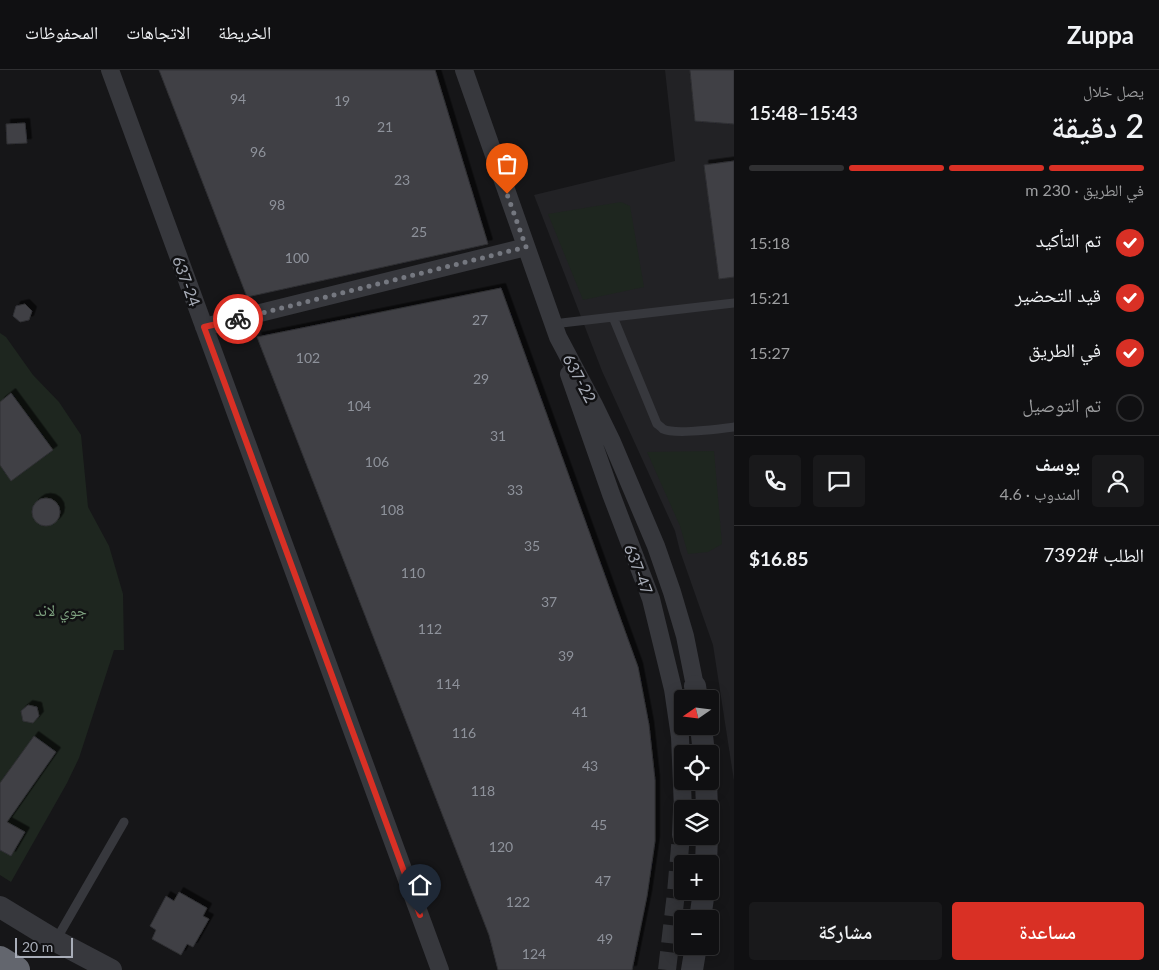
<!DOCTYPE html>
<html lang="ar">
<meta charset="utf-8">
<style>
body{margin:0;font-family:Lato,"Noto Naskh Arabic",sans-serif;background:#19191b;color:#f1f3f6;direction:rtl;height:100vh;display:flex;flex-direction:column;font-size:19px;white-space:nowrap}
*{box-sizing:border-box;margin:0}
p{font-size:16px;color:#9c9d9f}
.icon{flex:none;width:28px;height:28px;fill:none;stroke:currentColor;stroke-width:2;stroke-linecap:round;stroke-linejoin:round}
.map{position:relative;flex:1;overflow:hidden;direction:ltr}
.details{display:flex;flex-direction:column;background:#101012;width:425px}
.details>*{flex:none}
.needle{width:32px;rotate:256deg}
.controls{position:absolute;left:674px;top:620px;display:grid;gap:10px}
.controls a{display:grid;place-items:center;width:45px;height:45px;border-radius:5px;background:#101012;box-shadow:0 2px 12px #0003,0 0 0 1px #303032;font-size:25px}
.scale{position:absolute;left:15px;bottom:12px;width:58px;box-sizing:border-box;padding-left:5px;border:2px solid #a8adb8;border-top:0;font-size:14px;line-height:18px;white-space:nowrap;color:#a8adb8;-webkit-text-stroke:4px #111113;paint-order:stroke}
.pin{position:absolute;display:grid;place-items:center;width:42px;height:42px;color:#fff;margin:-51px -21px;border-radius:50% 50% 50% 0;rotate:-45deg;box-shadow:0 0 5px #0007}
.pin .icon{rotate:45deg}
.courier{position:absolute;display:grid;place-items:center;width:50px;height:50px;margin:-25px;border:4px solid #d93025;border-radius:50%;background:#fff;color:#222;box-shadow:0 1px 6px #0007}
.summary em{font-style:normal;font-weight:600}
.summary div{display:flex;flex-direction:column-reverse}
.summary{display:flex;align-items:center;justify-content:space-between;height:85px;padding:0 15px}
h1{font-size:32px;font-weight:600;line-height:38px}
.bar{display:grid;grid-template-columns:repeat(4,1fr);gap:8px 5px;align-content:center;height:60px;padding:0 15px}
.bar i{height:6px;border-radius:4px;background:#303032}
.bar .current{background:#d93025}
.bar p{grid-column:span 4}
.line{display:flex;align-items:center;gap:12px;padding:0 15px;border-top:1px solid #303032}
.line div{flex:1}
.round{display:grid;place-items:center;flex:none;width:52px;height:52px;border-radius:5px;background:#19191b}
ol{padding:0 15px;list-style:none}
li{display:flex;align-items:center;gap:15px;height:55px}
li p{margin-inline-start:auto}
li .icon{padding:5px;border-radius:50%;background:#d93025;color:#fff;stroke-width:4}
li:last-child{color:#9c9d9f}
li i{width:28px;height:28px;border:2px solid #303032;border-radius:50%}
.primary-button{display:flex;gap:10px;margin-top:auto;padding:10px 15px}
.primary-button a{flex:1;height:58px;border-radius:5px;background:#d93025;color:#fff;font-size:20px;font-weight:600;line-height:58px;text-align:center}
.primary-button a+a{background:#19191b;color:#f1f3f6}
header{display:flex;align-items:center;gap:30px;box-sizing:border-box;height:70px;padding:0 25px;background:#101012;border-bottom:1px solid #303032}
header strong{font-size:24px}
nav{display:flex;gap:28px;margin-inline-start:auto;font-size:18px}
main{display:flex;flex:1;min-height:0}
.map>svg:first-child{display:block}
</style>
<header>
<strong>Zuppa</strong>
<nav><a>الخريطة</a><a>الاتجاهات</a><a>المحفوظات</a></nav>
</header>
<main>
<section class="details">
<div class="summary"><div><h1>2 دقيقة</h1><p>يصل خلال</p></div><em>15:43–15:48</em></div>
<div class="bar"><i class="current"></i><i class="current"></i><i class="current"></i><i></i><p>في الطريق · 230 m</p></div>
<ol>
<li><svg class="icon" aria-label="check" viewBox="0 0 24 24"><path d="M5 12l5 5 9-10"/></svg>تم التأكيد<p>15:18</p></li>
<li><svg class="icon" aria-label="check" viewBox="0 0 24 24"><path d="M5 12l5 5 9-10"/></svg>قيد التحضير<p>15:21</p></li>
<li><svg class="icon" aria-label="check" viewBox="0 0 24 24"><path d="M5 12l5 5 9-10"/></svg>في الطريق<p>15:27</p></li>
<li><i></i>تم التوصيل</li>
</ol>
<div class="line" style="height:90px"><a class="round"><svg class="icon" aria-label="person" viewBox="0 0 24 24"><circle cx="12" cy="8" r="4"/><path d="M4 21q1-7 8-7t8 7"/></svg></a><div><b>يوسف</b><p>المندوب · 4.6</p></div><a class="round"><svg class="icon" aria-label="chat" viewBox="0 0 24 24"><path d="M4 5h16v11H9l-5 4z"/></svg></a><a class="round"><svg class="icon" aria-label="phone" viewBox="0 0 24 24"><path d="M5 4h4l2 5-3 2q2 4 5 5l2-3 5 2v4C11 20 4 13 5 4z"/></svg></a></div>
<div class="line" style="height:65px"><div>الطلب #7392</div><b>$16.85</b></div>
<div class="primary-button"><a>مساعدة</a><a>مشاركة</a></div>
</section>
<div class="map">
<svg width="734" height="900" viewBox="0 0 734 900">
<defs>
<filter id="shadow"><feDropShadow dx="4.5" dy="-4.5" stdDeviation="0" flood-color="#0009"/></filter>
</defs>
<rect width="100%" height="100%" fill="#161618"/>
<path fill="#222225" d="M665,0H734V711L713,575L680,481L675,461L602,301L534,125L675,91Z"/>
<path fill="#1e261f" d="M621,132L630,136L644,217L583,230L548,144Z
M0,263L6,267L33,305L59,332L81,365L88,437L109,476L123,524L124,580H114L79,688L67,713L11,812L0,805Z
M714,381L722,474L708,482L688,484L680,456L647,382Z"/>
<path fill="#404145" stroke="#303034" filter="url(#shadow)" d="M159,0H435L488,174L247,227Z
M690,0H734V54L695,51Z
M25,53L27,73L7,74L6,54Z
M734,91V207L719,209L704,95Z
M501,218L638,597L649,655L655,710V771L647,826L632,900H498L489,865L257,267Z
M25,234L32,241L29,250L20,252L13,246L16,236Z
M11,323L53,380L11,411L0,395V332Z
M32 442a14 14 0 1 1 28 0a14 14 0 1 1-28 0Z
M28,635L37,637L39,646L33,653L23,651L21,641Z
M34,666L56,682L7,752L25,762L11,786L0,780V713Z
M179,822L207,838L203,846L209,849L193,877L187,874L181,885L152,869L156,860L150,856L166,826L174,831Z"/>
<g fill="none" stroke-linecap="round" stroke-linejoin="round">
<path stroke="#333438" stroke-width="18" stroke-dasharray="18 9" stroke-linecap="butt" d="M667,900L676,823L681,765"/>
<path stroke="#37383d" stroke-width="9" d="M613,247L657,354C659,355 661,357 663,359C675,365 719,359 734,357
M553,254L734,233
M56,870L124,752"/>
<path stroke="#37383d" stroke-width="18" d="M110,0L440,900
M464,0L558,267L594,335L612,372L656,476L672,522L685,566L695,616
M204,257L526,177
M569,304L611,424L651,529L673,619L680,667L683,739
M681,765L682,740"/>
<path stroke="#37383d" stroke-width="22" d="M695,616L697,629
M701,656L704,684
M706,711L707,739
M706,794L707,766
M0,837L56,871L111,900
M700,849L704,821
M692,900L696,876"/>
<path stroke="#63666e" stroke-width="28" d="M0,890L16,900"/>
</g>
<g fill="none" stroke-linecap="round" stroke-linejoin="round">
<path stroke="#757880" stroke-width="5" stroke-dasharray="0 9" d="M238,249L526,177L507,124"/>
<path stroke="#d93025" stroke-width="6" d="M238,249L204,257L420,845"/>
</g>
<g text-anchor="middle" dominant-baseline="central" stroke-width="5" stroke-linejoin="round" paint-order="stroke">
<g font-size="14" fill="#8e929b">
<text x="238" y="28">94</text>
<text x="342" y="30">19</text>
<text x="385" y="56">21</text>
<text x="258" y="81">96</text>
<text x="402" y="109">23</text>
<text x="277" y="134">98</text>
<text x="419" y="161">25</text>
<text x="297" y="187">100</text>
<text x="480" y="249">27</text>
<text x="308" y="287">102</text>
<text x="481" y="308">29</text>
<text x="359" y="335">104</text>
<text x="498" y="365">31</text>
<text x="377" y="391">106</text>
<text x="515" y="419">33</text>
<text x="392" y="439">108</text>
<text x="532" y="475">35</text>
<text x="413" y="502">110</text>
<text x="549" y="531">37</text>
<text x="430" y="558">112</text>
<text x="566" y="585">39</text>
<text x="448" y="613">114</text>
<text x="580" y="641">41</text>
<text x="464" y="662">116</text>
<text x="590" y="695">43</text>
<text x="483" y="720">118</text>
<text x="599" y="754">45</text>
<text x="501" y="776">120</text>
<text x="603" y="810">47</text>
<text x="518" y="831">122</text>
<text x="605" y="868">49</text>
<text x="534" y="883">124</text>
</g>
<g font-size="16" fill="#a8adb8" stroke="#111113">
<text transform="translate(187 211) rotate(70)">637-24</text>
<text transform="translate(580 308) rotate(62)">637-22</text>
<text transform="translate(639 499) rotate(69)">637-47</text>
</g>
<g font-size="16" fill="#7fa381" stroke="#111113">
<text x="61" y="539">جوي لاند</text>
</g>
</g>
</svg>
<div class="controls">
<a><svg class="needle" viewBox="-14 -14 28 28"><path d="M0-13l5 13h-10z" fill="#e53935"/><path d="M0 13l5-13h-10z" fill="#9c9d9f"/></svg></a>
<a><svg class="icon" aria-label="locate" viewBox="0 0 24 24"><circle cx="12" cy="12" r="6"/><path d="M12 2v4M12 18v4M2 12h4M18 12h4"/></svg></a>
<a><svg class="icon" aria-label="layers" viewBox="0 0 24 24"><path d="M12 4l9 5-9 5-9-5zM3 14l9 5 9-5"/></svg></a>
<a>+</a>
<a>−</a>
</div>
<div class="scale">20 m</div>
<div class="pin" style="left:507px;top:124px;background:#ea580c"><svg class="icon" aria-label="bag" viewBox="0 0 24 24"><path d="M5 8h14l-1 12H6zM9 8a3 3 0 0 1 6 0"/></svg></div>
<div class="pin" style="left:420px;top:845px;background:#1f2937"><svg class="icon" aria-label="home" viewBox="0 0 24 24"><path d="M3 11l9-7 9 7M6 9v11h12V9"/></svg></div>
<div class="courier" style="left:238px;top:249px"><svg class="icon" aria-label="bike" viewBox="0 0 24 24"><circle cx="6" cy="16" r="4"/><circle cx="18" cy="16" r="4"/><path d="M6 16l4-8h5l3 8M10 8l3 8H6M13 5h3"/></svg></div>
</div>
</main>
